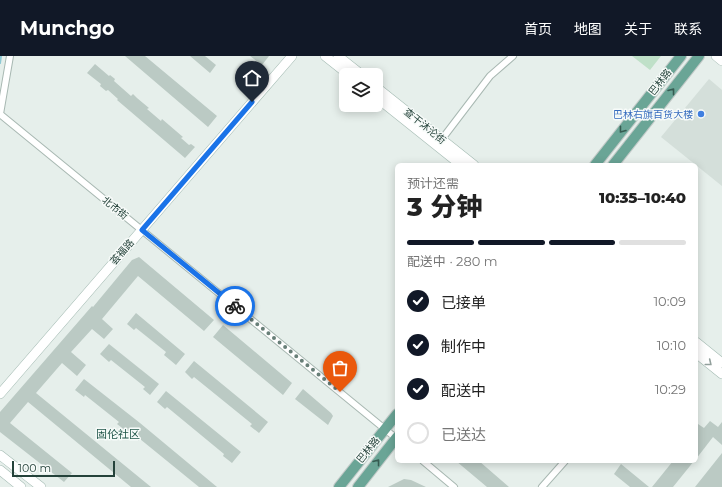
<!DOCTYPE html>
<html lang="zh">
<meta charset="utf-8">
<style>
body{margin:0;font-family:Montserrat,"Noto Sans SC",sans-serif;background:#f6f6f6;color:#222;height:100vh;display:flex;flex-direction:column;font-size:15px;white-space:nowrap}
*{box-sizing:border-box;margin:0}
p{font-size:13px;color:#767676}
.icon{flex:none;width:22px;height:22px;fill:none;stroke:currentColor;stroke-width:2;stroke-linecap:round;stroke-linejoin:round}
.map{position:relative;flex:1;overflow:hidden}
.sheet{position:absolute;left:395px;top:107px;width:303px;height:300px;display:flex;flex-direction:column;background:#fff;border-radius:6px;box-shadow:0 2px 10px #0003}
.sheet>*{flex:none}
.tools{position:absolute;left:339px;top:12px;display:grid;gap:8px}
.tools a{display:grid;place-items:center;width:44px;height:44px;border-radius:6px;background:#fff;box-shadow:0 2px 10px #0003;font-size:20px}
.scale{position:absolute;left:12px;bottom:10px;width:103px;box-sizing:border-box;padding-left:4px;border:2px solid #24423a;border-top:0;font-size:11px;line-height:14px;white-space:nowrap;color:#24423a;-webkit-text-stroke:3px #f7fbf9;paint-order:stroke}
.pin{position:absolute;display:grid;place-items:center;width:34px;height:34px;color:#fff;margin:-41px -17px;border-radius:50% 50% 50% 0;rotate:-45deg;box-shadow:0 0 4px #0007}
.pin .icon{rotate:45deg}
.courier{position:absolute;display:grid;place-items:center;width:40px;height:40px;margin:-20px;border:3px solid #1a73e8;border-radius:50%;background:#fff;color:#222;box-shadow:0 1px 5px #0007}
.headline em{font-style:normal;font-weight:800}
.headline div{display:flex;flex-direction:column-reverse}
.headline{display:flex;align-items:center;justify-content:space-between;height:68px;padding:0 12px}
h1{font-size:26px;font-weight:800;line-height:30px}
.bar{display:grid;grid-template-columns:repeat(4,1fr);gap:6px 4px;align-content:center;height:48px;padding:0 12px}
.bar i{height:5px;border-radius:3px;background:#e0e0e0}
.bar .current{background:#111827}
.bar p{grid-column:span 4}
ol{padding:0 12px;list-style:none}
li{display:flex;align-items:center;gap:12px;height:44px}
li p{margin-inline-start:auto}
li .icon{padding:4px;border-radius:50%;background:#111827;color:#fff;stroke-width:4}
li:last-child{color:#767676}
li i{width:22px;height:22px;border:2px solid #e0e0e0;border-radius:50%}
header{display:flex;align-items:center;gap:24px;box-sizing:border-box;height:56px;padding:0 20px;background:#111827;color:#fff}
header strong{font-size:19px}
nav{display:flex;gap:22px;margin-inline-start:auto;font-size:14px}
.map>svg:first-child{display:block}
</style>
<header>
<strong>Munchgo</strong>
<nav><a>首页</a><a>地图</a><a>关于</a><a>联系</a></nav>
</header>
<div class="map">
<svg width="722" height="431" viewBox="0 0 722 431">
<rect width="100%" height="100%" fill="#e6efeb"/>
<path fill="#d4dfda" d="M709,23L722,34V130L661,81Z"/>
<path fill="#bfe0c8" d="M632,0H661L650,14Z"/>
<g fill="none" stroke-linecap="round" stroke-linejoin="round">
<path stroke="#8ec9d4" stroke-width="2" d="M0,7L1,0"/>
</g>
<path fill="#bbcac4" d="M125,0H145L217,60L208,71Z
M190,0H205L216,9L210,17Z
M250,0H269L262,9Z
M95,8L109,20L110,19L115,23L114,25L131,40L133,38L137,42L149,52L147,53L161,65L162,63L183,81L181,82L189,89L191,88L195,91L185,102L117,44L118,43L108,34L106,35L100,30L101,28L87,17Z
M139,201L214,264L204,275L138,220L102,263L113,273L104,283L92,273L71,296L86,309L77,320L62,307L36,337L151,431H131L28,346L10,367L72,417L64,426L0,376V356L92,250L93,251L132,204Z
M136,257L185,298L176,309L164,299L166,296L136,272L134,274L127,268Z
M223,269L292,327L283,339L213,281Z
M109,288L159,328L150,339L143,333L145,331L111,304L109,306L100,298Z
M194,305L268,366L259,377L250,370L252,368L194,321L192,323L185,316Z
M84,323L140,367L217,431H199L140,383L139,385L117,368L119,366L85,339L84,341L75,334Z
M303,333L331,357L333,360L328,369L295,343Z
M166,335L241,396L232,407L223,400L224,398L167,351L165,353L157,346Z
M710,365L718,371L722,366V389L713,381L696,403V371L698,368L704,372Z
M722,397V431H695Z
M456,405H479L509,431H487Z
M673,405H694L673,431H652Z
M621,408L649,431H630L614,418Z
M404,423L411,424L426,431H388Z"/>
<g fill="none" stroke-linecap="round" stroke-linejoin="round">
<defs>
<path id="street" d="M0,58L397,383
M0,58L10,0
M442,83L490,20L513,0
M423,405L454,431
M542,431L565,405"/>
<path id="secondary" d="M325,0L349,19
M338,0L362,19
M716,0L722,5
M376,31L474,109
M376,41L461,109
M696,286L722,307
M696,297L722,318
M0,338L292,0
M0,399L41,431
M0,414L21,431"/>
<path id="primary" d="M595,109L681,0
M613,109L699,0
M339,431L397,358
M358,431L397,381"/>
</defs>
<use href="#street" stroke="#a8b8b2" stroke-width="8"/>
<use href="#secondary" stroke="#a4bbb3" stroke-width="10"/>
<use href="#primary" stroke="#c2cac8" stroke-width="12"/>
<use href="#street" stroke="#fff" stroke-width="6"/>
<use href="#secondary" stroke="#fff" stroke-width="9"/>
<use href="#primary" stroke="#6aa596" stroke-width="10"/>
</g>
<defs><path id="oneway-chevron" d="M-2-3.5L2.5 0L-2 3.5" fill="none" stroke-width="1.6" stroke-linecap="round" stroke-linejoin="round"/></defs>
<g stroke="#365b51">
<use href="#oneway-chevron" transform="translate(672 35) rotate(-52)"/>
<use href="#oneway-chevron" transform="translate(622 74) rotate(128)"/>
<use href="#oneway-chevron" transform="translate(377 406) rotate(-52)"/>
</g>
<use stroke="#92a09c" href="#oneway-chevron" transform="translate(709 307) rotate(39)"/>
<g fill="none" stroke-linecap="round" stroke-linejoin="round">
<path stroke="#687f78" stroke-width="4" stroke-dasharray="0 7.2" d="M235,250L340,336"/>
<path stroke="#1a73e8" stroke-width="5" d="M235,250L142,174L252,46"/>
</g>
<circle fill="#3f7fe0" stroke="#f7fbf9" stroke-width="1.5" cx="701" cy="58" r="4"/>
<g text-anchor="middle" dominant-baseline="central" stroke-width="3" stroke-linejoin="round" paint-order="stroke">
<g font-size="10" fill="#24423a" stroke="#f7fbf9">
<text transform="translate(660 26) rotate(-52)">巴林路</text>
<text transform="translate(425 70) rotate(39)">查干沐沦街</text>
<text transform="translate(115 152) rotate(39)">北市街</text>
<text transform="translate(122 196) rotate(-49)">荟福路</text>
<text transform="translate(368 394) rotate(-51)">巴林路</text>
</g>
<g font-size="10" fill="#366cbe" stroke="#f7fbf9" text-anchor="end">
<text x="693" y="58">巴林右旗百货大楼</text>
</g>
<g font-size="11" fill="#1f5548" stroke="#f7fbf9">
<text x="118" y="378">固伦社区</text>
</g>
</g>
</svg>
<div class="tools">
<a><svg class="icon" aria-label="layers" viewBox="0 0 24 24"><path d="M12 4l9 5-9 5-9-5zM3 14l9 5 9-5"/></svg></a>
</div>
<div class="scale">100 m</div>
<div class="pin" style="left:340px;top:336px;background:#ea580c"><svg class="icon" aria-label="bag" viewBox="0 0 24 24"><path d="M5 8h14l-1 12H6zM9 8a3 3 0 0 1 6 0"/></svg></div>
<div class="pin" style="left:252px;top:46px;background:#1f2937"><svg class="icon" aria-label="home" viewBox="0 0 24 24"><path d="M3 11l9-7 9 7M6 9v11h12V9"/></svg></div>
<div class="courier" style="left:235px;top:250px"><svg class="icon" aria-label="bike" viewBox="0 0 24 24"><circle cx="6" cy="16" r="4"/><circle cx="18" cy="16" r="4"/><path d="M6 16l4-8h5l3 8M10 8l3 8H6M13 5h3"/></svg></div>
<section class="sheet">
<div class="headline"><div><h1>3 分钟</h1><p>预计还需</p></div><em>10:35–10:40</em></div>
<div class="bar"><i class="current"></i><i class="current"></i><i class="current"></i><i></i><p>配送中 · 280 m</p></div>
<ol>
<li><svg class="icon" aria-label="check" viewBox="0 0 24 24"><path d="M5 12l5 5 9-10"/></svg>已接单<p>10:09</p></li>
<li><svg class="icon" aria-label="check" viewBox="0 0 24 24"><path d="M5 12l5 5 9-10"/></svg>制作中<p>10:10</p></li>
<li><svg class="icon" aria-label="check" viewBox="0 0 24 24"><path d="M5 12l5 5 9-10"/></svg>配送中<p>10:29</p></li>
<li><i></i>已送达</li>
</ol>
</section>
</div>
